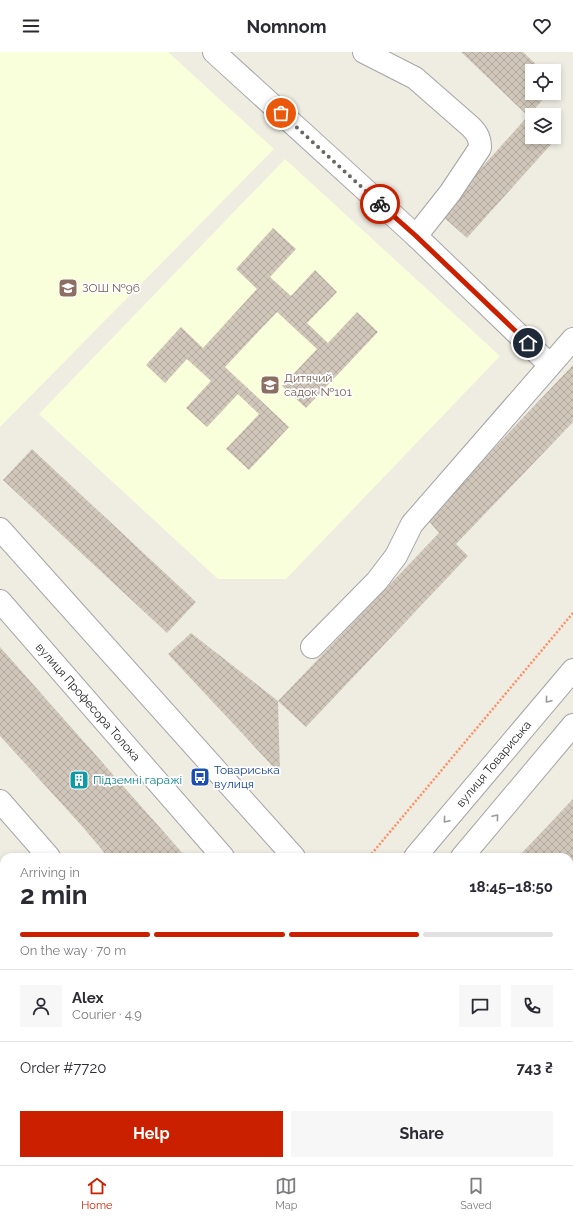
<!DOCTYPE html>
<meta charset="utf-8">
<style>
body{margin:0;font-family:Raleway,sans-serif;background:#f7f7f7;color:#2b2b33;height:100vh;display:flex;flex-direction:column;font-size:15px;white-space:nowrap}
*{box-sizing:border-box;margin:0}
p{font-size:13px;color:#7c7c81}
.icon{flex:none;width:22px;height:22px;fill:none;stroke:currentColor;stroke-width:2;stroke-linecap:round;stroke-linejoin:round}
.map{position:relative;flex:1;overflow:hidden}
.details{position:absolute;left:0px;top:801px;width:573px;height:312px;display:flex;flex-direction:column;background:#fff;border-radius:12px 12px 0 0;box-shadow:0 2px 6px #0003}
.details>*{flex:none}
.fabs{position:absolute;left:525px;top:12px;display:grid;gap:8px}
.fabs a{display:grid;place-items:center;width:36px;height:36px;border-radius:0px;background:#fff;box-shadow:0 2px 6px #0003;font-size:20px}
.pin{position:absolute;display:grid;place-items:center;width:34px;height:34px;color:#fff;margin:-17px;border:2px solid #fff;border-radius:50%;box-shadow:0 1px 4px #0007}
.courier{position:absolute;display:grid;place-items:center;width:40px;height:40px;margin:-20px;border:3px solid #ca2000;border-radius:50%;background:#fff;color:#222;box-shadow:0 1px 5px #0007}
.summary em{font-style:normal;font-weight:700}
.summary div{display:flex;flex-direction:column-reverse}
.summary{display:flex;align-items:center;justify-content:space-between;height:68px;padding:0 20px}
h1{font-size:26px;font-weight:700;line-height:30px}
.bar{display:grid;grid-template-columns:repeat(4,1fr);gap:6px 4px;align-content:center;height:48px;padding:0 20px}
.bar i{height:5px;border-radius:3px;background:#e1e1e2}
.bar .selected{background:#ca2000}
.bar p{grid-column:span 4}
.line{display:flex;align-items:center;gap:10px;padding:0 20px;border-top:1px solid #e1e1e2}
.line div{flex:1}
.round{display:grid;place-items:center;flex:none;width:42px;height:42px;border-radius:0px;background:#f7f7f7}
.primary-button{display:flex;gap:8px;margin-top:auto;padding:8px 20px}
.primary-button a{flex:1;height:46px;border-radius:0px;background:#ca2000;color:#fff;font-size:16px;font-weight:700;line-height:46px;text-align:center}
.primary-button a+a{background:#f7f7f7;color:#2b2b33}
header{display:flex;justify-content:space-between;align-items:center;height:52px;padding:0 20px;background:#fff;font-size:18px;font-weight:700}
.menu{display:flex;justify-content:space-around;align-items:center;height:56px;border-top:1px solid #e1e1e2;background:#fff;font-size:11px;color:#7c7c81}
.menu a{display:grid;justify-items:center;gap:2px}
.menu .selected{color:#ca2000}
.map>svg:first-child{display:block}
</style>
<header><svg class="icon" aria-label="menu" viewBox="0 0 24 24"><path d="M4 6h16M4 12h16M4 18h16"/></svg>Nomnom<svg class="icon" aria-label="heart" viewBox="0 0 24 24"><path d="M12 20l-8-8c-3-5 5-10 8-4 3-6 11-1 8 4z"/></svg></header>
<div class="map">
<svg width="573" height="1113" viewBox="0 0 573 1113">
<defs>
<pattern id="building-cross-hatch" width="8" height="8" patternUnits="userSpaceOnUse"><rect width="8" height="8" fill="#d0c7ba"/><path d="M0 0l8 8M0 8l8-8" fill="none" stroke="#b2aa9f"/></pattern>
</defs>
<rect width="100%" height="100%" fill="#efede2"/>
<path fill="#f9ffdb" d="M0,0H168L274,97L0,375Z
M285,107L500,304L286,527H218L39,362Z"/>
<path fill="url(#building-cross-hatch)" d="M461,0H523L543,19H532V41H549L528,64Z
M528,64L532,68V85H551L555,88L467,186L440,162Z
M273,176L296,197L270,225L291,244L315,218L337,240L307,271L328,291L357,260L378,280L306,356L282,334L317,297L277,260L225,315L289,375L249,418L226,397L259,362L238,342L207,375L186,356L211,329L187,307L165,331L146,313L181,275L203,296L257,237L236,217Z
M573,313V370L456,492L468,504L306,675L278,649L439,481L427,467Z
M32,397L196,550L167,581L3,428Z
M191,581L278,649L280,722L168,602Z
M0,595L186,805H108L81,773L0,684Z
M573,747V808L569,812V805H518Z"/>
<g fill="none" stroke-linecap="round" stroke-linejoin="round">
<defs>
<g id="minor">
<path d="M214,0L416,184L550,313"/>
<path d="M364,0L415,26L471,75C478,82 480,87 480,96L450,141L416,184"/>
<path d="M0,477L294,805"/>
<path id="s1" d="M0,549L223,805"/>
<path d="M312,595L377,529L396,504L412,472L573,287"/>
<path d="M0,749L49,805"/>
<path id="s2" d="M415,805L573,618"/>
<path d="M462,805L573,673"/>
<path d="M569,903L573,899"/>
<path d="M569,958L573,961"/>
<path d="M0,1077L4,1080"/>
<path d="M569,1103L573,1100"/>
<path d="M38,1109L43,1113"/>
<path d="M213,1109L218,1113"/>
<path d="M155,1113L158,1109"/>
</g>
</defs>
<use href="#minor" stroke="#a4a4a4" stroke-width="24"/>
<path stroke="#ff8c63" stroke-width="2.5" stroke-dasharray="2 2" stroke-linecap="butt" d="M369,805L573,561
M124,1113L127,1109"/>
<use href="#minor" stroke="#fff" stroke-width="22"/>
</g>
<defs><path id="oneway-chevron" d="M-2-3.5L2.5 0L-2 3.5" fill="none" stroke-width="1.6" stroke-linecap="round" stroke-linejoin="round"/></defs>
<g stroke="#999">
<use href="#oneway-chevron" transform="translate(548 648) rotate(130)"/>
<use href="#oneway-chevron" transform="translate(496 765) rotate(-50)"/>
<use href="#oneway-chevron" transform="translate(446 768) rotate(130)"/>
</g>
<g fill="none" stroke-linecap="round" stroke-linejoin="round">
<path stroke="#666662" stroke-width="4" stroke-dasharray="0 7.2" d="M281,61L380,152"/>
<path stroke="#ca2000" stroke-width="5" d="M380,152L416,184L528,291"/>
</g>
<defs>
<symbol id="school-square" viewBox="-11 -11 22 22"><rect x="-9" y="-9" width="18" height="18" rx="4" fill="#8d6e63" stroke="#fff"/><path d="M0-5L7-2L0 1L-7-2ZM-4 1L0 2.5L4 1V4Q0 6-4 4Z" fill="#fff"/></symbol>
<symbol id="bus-square" viewBox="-11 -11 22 22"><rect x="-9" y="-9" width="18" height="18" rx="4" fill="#1a4fb4" stroke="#fff"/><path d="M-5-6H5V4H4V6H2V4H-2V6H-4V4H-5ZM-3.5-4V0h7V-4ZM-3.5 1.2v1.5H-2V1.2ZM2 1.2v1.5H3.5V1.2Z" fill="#fff"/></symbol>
<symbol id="building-square" viewBox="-11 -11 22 22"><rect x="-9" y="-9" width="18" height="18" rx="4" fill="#0f9aa8" stroke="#fff"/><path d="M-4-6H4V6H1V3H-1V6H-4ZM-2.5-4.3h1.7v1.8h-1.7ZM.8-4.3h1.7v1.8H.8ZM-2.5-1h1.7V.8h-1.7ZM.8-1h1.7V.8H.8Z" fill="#fff"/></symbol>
</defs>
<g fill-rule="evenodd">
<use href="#school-square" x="57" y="225" width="22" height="22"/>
<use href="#school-square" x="259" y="322" width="22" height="22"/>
<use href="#bus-square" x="189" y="714" width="22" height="22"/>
<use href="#building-square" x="68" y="717" width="22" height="22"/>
</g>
<g text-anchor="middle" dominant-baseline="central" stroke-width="3.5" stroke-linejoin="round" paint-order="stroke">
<g font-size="12" fill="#785e54" stroke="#fff" text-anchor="start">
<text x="82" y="236">ЗОШ №96</text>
<text x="284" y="326">Дитячий<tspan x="284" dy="14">садок №101</tspan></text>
</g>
<g font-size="12" fill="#1d1d1d" stroke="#fff">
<text stroke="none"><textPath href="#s1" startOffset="134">вулиця Професора Толока</textPath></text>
<text stroke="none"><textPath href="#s2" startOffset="122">вулиця Товариська</textPath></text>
</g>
<g font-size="12" fill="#164399" stroke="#fff" text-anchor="start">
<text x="214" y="718">Товариська<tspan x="214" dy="14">вулиця</tspan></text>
</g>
<g font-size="12" fill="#0d838f" stroke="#fff" text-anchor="start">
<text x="93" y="728">Підземні гаражі</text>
</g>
</g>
</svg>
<div class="fabs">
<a><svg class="icon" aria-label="locate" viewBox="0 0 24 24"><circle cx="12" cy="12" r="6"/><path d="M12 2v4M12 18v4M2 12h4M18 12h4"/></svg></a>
<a><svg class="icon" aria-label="layers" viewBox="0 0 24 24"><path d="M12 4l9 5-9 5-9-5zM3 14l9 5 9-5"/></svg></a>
</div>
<div class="pin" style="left:281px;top:61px;background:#ea580c"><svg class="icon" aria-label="bag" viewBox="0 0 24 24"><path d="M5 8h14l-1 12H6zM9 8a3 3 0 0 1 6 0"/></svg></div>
<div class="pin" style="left:528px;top:291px;background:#1f2937"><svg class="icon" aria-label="home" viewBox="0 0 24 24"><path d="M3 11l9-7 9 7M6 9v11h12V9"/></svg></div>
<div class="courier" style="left:380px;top:152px"><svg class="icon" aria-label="bike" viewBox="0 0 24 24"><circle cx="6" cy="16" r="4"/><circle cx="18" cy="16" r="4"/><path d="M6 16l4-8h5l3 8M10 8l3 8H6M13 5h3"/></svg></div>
<section class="details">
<div class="summary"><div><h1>2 min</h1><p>Arriving in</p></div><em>18:45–18:50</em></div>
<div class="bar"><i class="selected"></i><i class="selected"></i><i class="selected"></i><i></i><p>On the way · 70 m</p></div>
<div class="line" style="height:72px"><a class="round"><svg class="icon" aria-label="person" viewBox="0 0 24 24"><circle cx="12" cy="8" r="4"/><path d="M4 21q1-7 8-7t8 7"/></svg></a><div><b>Alex</b><p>Courier · 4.9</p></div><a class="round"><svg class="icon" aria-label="chat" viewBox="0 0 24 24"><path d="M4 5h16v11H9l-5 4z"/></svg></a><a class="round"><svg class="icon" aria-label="phone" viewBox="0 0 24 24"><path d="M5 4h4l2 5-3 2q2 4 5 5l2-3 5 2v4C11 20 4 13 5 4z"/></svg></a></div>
<div class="line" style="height:52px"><div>Order #7720</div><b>743 ₴</b></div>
<div class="primary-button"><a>Help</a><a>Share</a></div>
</section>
</div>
<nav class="menu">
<a class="selected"><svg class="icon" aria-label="home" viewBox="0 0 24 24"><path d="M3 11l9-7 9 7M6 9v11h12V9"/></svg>Home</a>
<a><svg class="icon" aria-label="map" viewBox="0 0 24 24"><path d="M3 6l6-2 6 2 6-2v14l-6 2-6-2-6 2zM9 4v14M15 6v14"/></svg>Map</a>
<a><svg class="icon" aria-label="saved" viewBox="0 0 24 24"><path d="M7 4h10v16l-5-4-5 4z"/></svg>Saved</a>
</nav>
